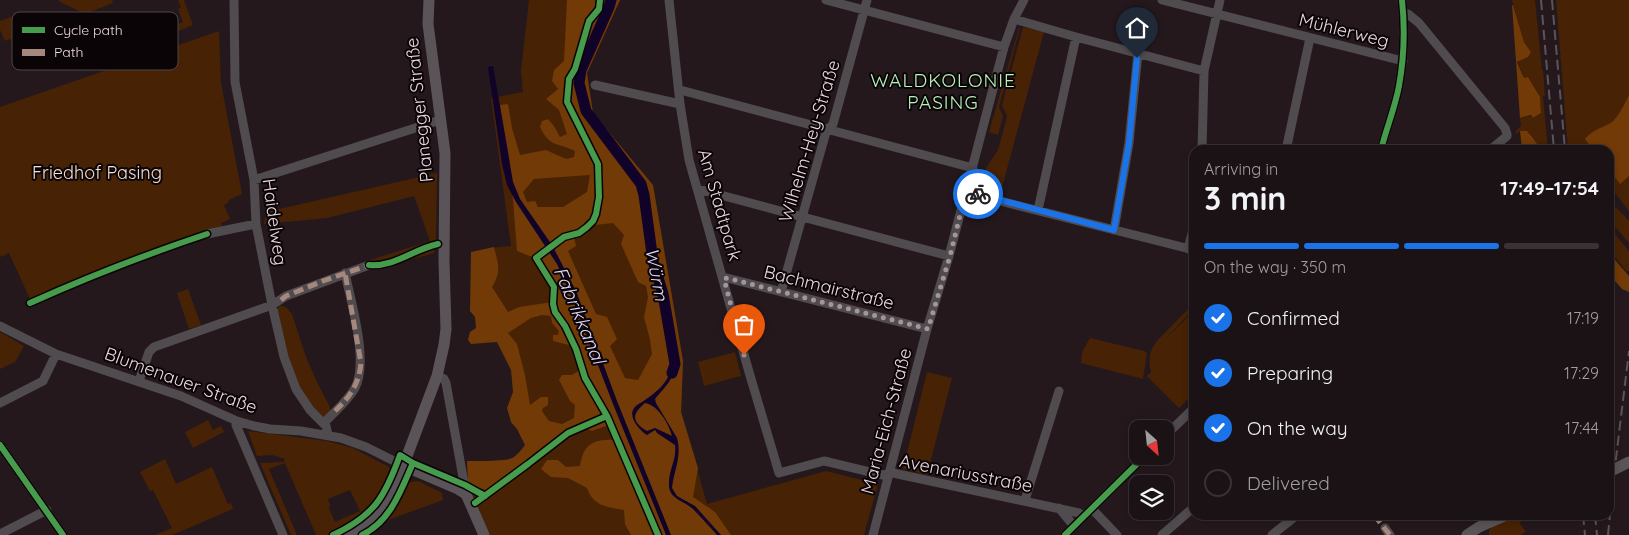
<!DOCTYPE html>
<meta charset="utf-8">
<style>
body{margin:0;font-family:Quicksand,sans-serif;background:#282023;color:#f1f3f6;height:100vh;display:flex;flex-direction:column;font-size:19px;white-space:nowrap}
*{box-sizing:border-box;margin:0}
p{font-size:16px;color:#a09ea1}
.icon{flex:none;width:28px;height:28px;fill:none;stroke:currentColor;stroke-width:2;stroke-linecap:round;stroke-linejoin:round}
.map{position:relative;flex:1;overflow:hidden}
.sheet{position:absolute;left:1189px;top:145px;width:425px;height:375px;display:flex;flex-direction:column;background:#1b1216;border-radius:15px;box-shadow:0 2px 8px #0003,0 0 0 1px #393235}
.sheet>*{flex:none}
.needle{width:32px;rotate:153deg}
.tools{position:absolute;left:1129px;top:420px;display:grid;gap:10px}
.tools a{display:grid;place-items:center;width:45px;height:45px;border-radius:10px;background:#1b1216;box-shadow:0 2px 8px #0003,0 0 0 1px #393235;font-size:25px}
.pin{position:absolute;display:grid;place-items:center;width:42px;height:42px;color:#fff;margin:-51px -21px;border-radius:50% 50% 50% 0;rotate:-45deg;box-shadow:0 0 5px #0007}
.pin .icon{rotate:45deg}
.courier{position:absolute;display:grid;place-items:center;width:50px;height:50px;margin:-25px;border:4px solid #1a73e8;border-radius:50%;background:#fff;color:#222;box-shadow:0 1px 6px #0007}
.summary em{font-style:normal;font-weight:800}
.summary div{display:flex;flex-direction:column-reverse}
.summary{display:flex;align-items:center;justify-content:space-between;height:85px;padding:0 15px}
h1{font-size:32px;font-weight:800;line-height:38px}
.bar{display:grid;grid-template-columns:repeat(4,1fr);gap:8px 5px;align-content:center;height:60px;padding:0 15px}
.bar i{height:6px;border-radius:4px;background:#393235}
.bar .current{background:#1a73e8}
.bar p{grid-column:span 4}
ol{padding:0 15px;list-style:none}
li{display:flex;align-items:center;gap:15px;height:55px}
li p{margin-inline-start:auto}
li .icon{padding:5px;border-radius:50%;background:#1a73e8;color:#fff;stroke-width:4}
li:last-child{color:#a09ea1}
li i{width:28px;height:28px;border:2px solid #393235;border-radius:50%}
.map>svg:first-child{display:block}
</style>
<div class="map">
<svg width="1629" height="535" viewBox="0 0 1629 535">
<rect width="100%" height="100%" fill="#24181d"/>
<path fill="#472204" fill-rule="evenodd" d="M59,0H112L113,3L85,14L60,2Z
M178,0H184L193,25L156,40L149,36L183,22L178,9L181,8Z
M529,0H620L585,76L593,114L653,185L683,361L681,412L707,504L826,471L878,484L864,535H489L476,506L469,474L529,459L511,337L488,334V248L511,246L491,98L523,92L521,71Z
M1512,0H1535L1542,70H1543L1545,96H1543L1548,150H1541L1534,138L1527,131H1520L1516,134L1515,132L1521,126L1520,118L1531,116L1533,118L1541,113L1540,97L1528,77L1524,78L1518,62L1528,57L1531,52L1524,42Z
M1556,0H1629V211L1615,193L1609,198V150H1568Z
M15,12L18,19L22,18L29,36L42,32L44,39L47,38L54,54L47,57L43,56L29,64L24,48L26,46L24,40L13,44L10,39L5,41L0,30V21L14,16L13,13Z
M1023,27L1044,32L1000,195L978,189L984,171L998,150L1006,121L1007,116L1002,105Z
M1019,28H1020L999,107L1003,116L998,135L989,132Z
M219,31L221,83L242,194L229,200L228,203L224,205L230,219L221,223L222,226L59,286L30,299L9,253L1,257L0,254V107Z
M437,173L436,243L434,253L373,270L370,260L430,241L414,196L327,218L264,224L266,212Z
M1616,207L1629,221V243L1609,220V213Z
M1609,227L1629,251V270L1627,272L1609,250Z
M188,289L201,325L189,329L177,293Z
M1194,303V309L1160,344L1194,311V393L1179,408L1147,376L1151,372C1148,360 1149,351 1157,341Z
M280,306L286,307L292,314L306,357L317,382L330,407V411L325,417C297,412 282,332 277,309Z
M0,332L24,346L15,362L0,369Z
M1090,338L1144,351L1147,353L1143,379L1081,363L1082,352Z
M735,352L741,376L704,386L698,362Z
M927,372L952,378L927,475L903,469Z
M208,420L213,430L221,426L224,432L193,448L185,432Z
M248,431L327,441L353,448L389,467L390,469L375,503L360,517L349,525L328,535H316L285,463L269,469L297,535H291L260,463L284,462L285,459L272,455L257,456ZM350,490L360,511L335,522L329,508L330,505L328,499Z
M165,459L176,484L212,467L228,504L231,503L233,509L172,535H155L172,528L153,490L150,491L140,472Z
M418,481L442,493L443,500L383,522L397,504L406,486L410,482Z
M1522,515L1526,518L1519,523L1526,531L1521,535H1489V530L1492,527Z"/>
<path fill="#723a06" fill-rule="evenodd" d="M567,0H620L587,73L593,113L653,185L683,361L681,412L698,468L693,497L715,512L731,535H631L625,524L624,510C607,507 593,506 587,488L568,478L551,477L541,469L547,460H558L566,467L580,466C584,440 597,439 620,440L612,424L592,431L580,426L567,431L489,491L479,488L468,482L467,461C477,461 508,462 514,457C518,454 522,449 525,445L517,429L511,422L507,408L513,392L511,370L497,342L471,344L468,340L470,332L476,328L475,317L470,311L471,252L494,247C498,264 502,271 492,287L508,312L519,307L552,302L554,281L542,261L517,251L510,163L500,105L508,104L512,128L520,155L546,150L566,159L574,157L575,151C557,142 550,148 540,127L542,121L548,119L554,126L560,137L567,134L559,110L546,99L558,89L552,81L554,70L564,61ZM590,175L587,192L563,207H538L535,201L527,202L523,192L534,179ZM613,223L624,235L621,244L638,282L646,286L648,297L644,317L650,340L652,354L638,380L625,378L610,346L617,339L607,317L596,314L568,251L576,246L573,233L586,226ZM542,315L551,316L552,323L559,331L558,335H553V341L577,347L583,368L572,375H562L559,380L570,401L575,405L574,418L562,424L549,421L542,411L543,408L548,405V397H541L530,405L525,375L517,344L508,333L531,318Z
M1512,5H1513L1524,42L1531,52L1528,57L1517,62L1524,78L1528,77L1540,97L1541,113L1533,118L1531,115L1520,118Z
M1629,95V176L1620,184L1609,169V150H1593L1585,139C1594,128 1602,129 1612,122C1619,116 1625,103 1629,95Z
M1520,131H1527L1534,139L1541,150H1522Z
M1609,253L1629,276V292L1622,289L1609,274Z"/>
<path fill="#100229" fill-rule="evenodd" d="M493,66L513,182L520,199L552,245L576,291L617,401L671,535H666L613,404L571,295L557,264L516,202L507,185L502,164L488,67Z
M676,359C677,376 665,387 655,399L656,403L677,438C682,457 674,470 672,488L677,496L695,506L721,535H717C709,526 701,517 693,509C683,500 668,499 669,483C669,469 677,459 675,445L657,433L655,430L647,435C640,431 629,418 633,410C635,405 641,403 645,400C660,390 672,378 673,360ZM645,403C658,405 669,424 672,436L655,428L647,431C631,421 632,414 645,403Z"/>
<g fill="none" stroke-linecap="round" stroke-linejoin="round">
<path stroke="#100229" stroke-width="11" d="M611,0L609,7L581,70L579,83L586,111L641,184L644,195L653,261L663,294L675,364L672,373"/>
<path stroke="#4f4b4e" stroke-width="9" d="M234,0L235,82L254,180L256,224L272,305L284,357L296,389L310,410L326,426L328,435
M669,0L680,104L689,160L749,372L779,473L824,461L829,462L883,475L893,473L1079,513L1084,516
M826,0L1004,47
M1162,0L1403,61
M1404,14H1408L1419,23L1505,128L1507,134V136L1490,150
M1014,19L1076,37L1204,71
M595,85L680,104
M679,91H684L973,168
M1202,150L1204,71L1220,0
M1286,150L1310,38
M1381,150C1386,129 1395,108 1399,86C1404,58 1405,28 1402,0
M254,180L440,120
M698,189L949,256
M966,191L1004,202L1194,250
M1038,210L1076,37
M1114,230L1129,143L1138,53
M207,234L256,224
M1188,249L1194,226
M724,279L727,278L927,329
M781,292L826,132L833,124L867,0
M0,326L56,354L181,396L237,421L254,426L270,429L301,431L341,438L366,447L404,466
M437,376L444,379L446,383L466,494
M139,381L149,352L154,347L272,305L286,296L369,265
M0,403L43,381L56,354
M237,421L236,425L283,535
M324,423C334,412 347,402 355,388C369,362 351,302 345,273
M1165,436L1194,408
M0,445L63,535
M1025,500L1059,391
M1059,508L1074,526
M1092,509L1117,535
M1385,528L1390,535
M0,534L47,510
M873,535L927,329L949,256L1004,47L1014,19L1024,0
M1065,535L1145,456
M1162,535L1194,507
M1272,535L1297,515"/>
<path stroke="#5a5459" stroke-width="11" d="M404,466L458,489L466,494L484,535
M1609,472L1629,462
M349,535C367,526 381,513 392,496L437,376L444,345L446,329L444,261L445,153L428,24L429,0
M1467,535L1479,527L1507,515"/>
<path stroke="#5b5458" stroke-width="2" stroke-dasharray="10 5" stroke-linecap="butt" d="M1541,0L1554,150
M1552,0L1565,150
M1583,515L1585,535
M1595,515L1597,535
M1608,535L1613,483L1629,351"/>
<path stroke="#a5887d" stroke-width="5" stroke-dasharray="10 5" stroke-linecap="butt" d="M281,300L286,296L323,281L369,265L374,266
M335,411C350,397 359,384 361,363L345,273
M1374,515L1390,535"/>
<defs>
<path id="cycleway" d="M600,0L599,9L589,21L575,69L569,79L567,102L598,164L599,197L596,214L593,221L587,227L579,233L564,237L536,258L554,287L553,304L555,312L565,326L576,349L585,378L607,416L658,535
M1381,150C1386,129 1395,108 1399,86C1404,58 1405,28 1402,0
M369,265C395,267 414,249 438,244
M30,303C88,277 147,254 207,234
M0,445L63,535
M475,503L528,464L568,433L607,416
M333,535C374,516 385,497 400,455L413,463L465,485L485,496
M362,535C391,521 401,490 413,463
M1065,535L1145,456"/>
</defs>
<use href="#cycleway" stroke="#0b0406" stroke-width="9"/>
<use href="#cycleway" stroke="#469c4c" stroke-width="6"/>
</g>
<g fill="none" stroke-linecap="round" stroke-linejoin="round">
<path stroke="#a5959b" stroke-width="5" stroke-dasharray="0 9" d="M744,355L724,279L727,278L928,329L950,256L966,191L978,194"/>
<path stroke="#1a73e8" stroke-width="6" d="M978,194L1114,230L1129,143L1137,58"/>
</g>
<g text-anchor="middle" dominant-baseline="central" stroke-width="4" stroke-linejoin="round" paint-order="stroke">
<g font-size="18" fill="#ead9df" stroke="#0b0406">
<text transform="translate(1344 30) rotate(14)">Mühlerweg</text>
<text transform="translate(419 110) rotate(-96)">Planegger Straße</text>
<text transform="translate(809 141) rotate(-73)">Wilhelm-Hey-Straße</text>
<text transform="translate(720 205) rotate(74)">Am Stadtpark</text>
<text transform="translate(275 222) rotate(82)">Haidelweg</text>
<text transform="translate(829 287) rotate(14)">Bachmairstraße</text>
<text transform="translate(181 380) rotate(20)">Blumenauer Straße</text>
<text transform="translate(886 421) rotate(-75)">Maria-Eich-Straße</text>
<text transform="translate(966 473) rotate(11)">Avenariusstraße</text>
</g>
<g font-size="18" fill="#f2dfd2" stroke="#0b0406">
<text x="97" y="172">Friedhof Pasing</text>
</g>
<g font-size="19" letter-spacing="1" fill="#b4f3b9" stroke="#0b0406">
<text x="943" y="80">WALDKOLONIE<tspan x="943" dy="22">PASING</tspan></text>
</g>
<g font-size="19" font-style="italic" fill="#ddd6fe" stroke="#0b0406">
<text transform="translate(657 274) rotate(79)">Würm</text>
<text transform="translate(580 315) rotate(67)">Fabrikkanal</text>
</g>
</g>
<rect x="12" y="12" width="166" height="58" rx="8" fill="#0b0406" stroke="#4e4447" stroke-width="1"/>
<rect x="22" y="27" width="23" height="6" fill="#469c4c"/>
<rect x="22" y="49" width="23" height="7" fill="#a5887d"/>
<g font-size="14" fill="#ead9df">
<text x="54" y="35">Cycle path</text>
<text x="54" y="57">Path</text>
</g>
</svg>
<div class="tools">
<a><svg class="needle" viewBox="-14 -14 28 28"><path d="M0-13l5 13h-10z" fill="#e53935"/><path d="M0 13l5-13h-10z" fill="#a09ea1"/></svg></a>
<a><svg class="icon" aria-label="layers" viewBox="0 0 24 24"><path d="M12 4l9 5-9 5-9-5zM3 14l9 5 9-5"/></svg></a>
</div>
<div class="pin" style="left:744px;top:355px;background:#ea580c"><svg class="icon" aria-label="bag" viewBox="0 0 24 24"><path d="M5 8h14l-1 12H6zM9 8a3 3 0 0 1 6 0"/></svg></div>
<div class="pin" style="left:1137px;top:58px;background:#1f2937"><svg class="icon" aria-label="home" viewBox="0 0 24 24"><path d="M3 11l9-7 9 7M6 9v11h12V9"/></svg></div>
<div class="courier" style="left:978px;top:194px"><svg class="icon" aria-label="bike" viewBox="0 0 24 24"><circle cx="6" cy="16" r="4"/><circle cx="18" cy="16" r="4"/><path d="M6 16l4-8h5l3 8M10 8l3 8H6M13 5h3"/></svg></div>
<section class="sheet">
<div class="summary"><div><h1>3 min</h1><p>Arriving in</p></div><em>17:49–17:54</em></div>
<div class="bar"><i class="current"></i><i class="current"></i><i class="current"></i><i></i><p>On the way · 350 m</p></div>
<ol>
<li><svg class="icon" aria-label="check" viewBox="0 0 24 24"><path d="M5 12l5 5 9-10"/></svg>Confirmed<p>17:19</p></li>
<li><svg class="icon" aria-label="check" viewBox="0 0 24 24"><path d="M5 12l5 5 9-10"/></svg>Preparing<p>17:29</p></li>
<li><svg class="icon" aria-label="check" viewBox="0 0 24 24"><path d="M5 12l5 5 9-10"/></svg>On the way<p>17:44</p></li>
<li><i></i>Delivered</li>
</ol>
</section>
</div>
